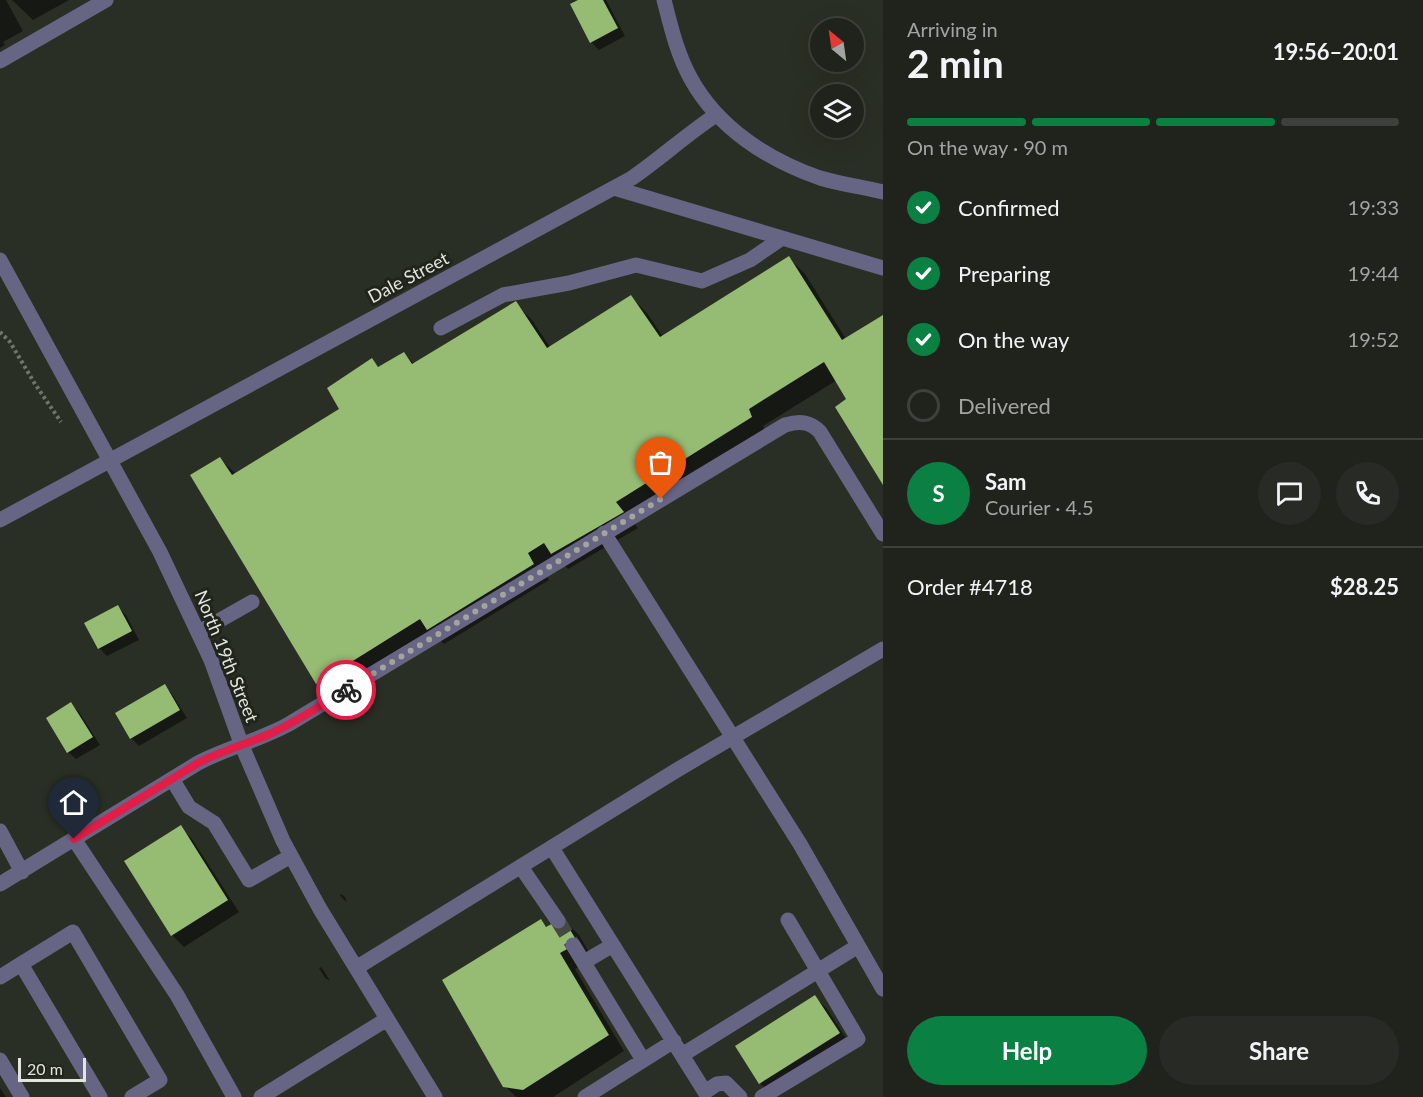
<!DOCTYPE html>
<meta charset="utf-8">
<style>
body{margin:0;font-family:Lato,sans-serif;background:#282b25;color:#f1f3f6;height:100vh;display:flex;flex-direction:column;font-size:22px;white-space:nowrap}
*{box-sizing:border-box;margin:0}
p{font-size:20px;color:#a2a4a3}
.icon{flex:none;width:33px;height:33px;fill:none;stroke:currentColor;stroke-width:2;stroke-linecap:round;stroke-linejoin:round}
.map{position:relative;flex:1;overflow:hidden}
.drawer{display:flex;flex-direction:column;background:#20231c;width:540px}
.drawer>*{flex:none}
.needle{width:39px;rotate:331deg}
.buttons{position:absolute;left:810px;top:18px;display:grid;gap:12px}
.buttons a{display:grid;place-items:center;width:54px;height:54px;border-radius:50%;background:#20231c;box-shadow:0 6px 24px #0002,0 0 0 2px #3d403b;font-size:30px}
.scale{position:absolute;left:18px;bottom:15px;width:68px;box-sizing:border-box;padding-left:6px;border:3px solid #e1e5de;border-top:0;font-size:16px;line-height:21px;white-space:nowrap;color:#e1e5de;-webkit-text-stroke:4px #20251b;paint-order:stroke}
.pin{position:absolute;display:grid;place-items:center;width:51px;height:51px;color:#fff;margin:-62px -26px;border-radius:50% 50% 50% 0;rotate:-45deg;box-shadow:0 0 6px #0007}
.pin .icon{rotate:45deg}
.courier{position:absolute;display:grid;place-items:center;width:60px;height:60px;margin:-30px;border:4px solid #e11d48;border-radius:50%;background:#fff;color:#222;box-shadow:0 2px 8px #0007}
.summary em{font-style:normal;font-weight:700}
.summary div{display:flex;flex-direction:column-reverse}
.summary{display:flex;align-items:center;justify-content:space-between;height:102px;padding:0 24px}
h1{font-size:39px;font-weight:700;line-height:45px}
.bar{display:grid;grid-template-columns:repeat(4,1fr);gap:9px 6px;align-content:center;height:72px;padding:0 24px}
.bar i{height:8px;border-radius:4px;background:#3d403b}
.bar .on{background:#0b8043}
.bar p{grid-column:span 4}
.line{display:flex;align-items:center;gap:15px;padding:0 24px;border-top:2px solid #3d403b}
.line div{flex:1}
.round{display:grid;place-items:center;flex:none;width:63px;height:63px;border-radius:32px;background:#282b25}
ol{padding:0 24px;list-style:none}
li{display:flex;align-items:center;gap:18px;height:66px}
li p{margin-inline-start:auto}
li .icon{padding:6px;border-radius:50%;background:#0b8043;color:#fff;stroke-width:4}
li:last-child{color:#a2a4a3}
li i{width:33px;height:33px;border:3px solid #3d403b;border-radius:50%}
.action{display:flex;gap:12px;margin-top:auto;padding:12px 24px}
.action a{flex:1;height:69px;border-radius:36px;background:#0b8043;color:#fff;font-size:24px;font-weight:700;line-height:69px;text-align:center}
.action a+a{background:#282b25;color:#f1f3f6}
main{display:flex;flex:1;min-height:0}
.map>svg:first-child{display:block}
</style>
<main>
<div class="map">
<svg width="883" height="1097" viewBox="0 0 883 1097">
<rect width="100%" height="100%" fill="#2a2f25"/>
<path fill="#0007" d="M0,0H6L23,31L3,42L5,45L0,48Z
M12,0H69L33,20Z
M581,0H606L625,36L599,50L591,42Z
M789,258L805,274L846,339L883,317V482L849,400L837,380L763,426L767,434L630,518L638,528L568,569L559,560L543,569L549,580L444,644L434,635L333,699L317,683L220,459L236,474L341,410L371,360L380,368L404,354L414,364L515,303L531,319L550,347L631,297L647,313L663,337Z
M118,607L126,615L139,640L107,656L99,648L87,624Z
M165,686L172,694L187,718L139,746L131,738Z
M71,704L79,712L100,745L76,759L68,752Z
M180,827L192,839L239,912L184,947L172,935Z
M341,894L345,897L347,902L343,899L340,895Z
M563,919L579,935L593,959L575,969L624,1051L553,1097H516L505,1086L541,921L548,928Z
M321,967L324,971L330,981L325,978L319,968Z
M815,997L827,1009L851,1046L772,1095L760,1083L737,1047Z
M0,1088L6,1097H0Z"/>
<path fill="#96bb72" d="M578,0H603L618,28L590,43L570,4Z
M789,256L842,340L883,315V485L835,407L846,399L824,362L749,409L752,417L616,502L624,512L551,554L544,543L528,553L534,564L427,630L420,619L316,684L190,475L220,457L232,475L339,409L327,388L372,358L378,367L404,352L412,364L516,301L547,348L631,295L660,337Z
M118,605L132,631L98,649L84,623Z
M165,684L180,710L130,739L115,713Z
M71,702L93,737L67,753L46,718Z
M181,825L228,900L171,936L124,861Z
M563,918L578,943L560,953L609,1035L523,1090L503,1087L442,980L541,919L546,927Z
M815,995L840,1033L759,1084L735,1046Z"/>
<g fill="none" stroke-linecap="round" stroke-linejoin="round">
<path stroke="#454a41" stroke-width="15" stroke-dasharray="15 8" stroke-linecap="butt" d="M558,921L573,945"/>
<path stroke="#70756c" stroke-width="4" stroke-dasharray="3 3" stroke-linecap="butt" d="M0,332L10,342L35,384L61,422"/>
<path stroke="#676584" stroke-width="15" d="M664,0C671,27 677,54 691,79C718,128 768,160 820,178C840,184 862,187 883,192
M0,61L106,0
M614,188L883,268
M0,260L160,552L211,660L242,746L283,841L320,909L435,1097
M441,328L503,295L569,283L636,265L702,281L750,260L782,238
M0,520L632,178C661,158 687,134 716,115
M604,533L800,844L883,989
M199,632L252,602
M172,779L189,807L214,823L249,880L291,856
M0,831L22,872
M74,839L177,995L234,1097
M552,848L705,1092L717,1084L726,1083L740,1097
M521,867L558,921
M0,884L198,763C227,748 260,740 289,724L785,425C799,421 810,421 820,432L883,534
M573,945L643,1060
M584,962L613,945
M21,964L73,932L160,1080L132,1097
M356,968L677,770L883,649
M0,977L21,964L100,1097
M682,1055L858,946
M0,1060L22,1097
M261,1097L387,1019
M585,1097L674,1041
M762,1097L858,1039L788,920"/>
</g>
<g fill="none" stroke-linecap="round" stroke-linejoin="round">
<path stroke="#a1a59d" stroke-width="6" stroke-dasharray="0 10.8" d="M346,690L661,499"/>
<path stroke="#e11d48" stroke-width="8" d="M74,839L198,763C222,751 247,744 272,733C298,721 322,705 346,690"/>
</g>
<g text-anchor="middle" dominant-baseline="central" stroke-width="6" stroke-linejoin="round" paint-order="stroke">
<g font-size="18" fill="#e1e5de" stroke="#20251b">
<text transform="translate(408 277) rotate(-28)">Dale Street</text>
<text transform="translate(227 656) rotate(68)">North 19th Street</text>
</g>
</g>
</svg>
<div class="buttons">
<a><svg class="needle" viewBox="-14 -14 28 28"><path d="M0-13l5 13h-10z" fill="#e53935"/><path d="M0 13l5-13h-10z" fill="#a2a4a3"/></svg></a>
<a><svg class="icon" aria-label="layers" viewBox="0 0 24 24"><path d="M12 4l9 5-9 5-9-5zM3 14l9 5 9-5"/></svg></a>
</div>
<div class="scale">20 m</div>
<div class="pin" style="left:661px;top:499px;background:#ea580c"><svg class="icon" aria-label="bag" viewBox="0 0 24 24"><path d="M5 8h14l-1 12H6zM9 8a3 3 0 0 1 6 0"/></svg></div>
<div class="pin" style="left:74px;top:839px;background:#1f2937"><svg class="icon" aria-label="home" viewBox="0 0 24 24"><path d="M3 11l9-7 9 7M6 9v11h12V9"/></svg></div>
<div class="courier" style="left:346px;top:690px"><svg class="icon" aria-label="bike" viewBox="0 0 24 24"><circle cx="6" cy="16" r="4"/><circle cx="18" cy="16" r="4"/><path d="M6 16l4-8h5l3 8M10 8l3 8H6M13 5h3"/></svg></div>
</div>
<section class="drawer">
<div class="summary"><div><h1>2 min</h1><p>Arriving in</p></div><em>19:56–20:01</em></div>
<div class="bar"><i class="on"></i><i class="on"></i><i class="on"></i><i></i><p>On the way · 90 m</p></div>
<ol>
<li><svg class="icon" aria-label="check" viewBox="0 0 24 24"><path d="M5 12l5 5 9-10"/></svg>Confirmed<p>19:33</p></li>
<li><svg class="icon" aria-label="check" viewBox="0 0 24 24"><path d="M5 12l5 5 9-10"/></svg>Preparing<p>19:44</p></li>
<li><svg class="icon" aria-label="check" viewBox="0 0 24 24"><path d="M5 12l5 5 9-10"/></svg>On the way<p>19:52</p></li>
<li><i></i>Delivered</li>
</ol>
<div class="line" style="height:108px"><b class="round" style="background:#0b8043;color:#fff">S</b><div><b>Sam</b><p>Courier · 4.5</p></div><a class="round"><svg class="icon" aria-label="chat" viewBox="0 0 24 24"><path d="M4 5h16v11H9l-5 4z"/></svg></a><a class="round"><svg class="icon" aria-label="phone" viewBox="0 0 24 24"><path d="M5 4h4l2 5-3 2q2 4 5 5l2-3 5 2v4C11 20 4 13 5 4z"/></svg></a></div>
<div class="line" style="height:78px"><div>Order #4718</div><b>$28.25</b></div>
<div class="action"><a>Help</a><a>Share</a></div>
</section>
</main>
